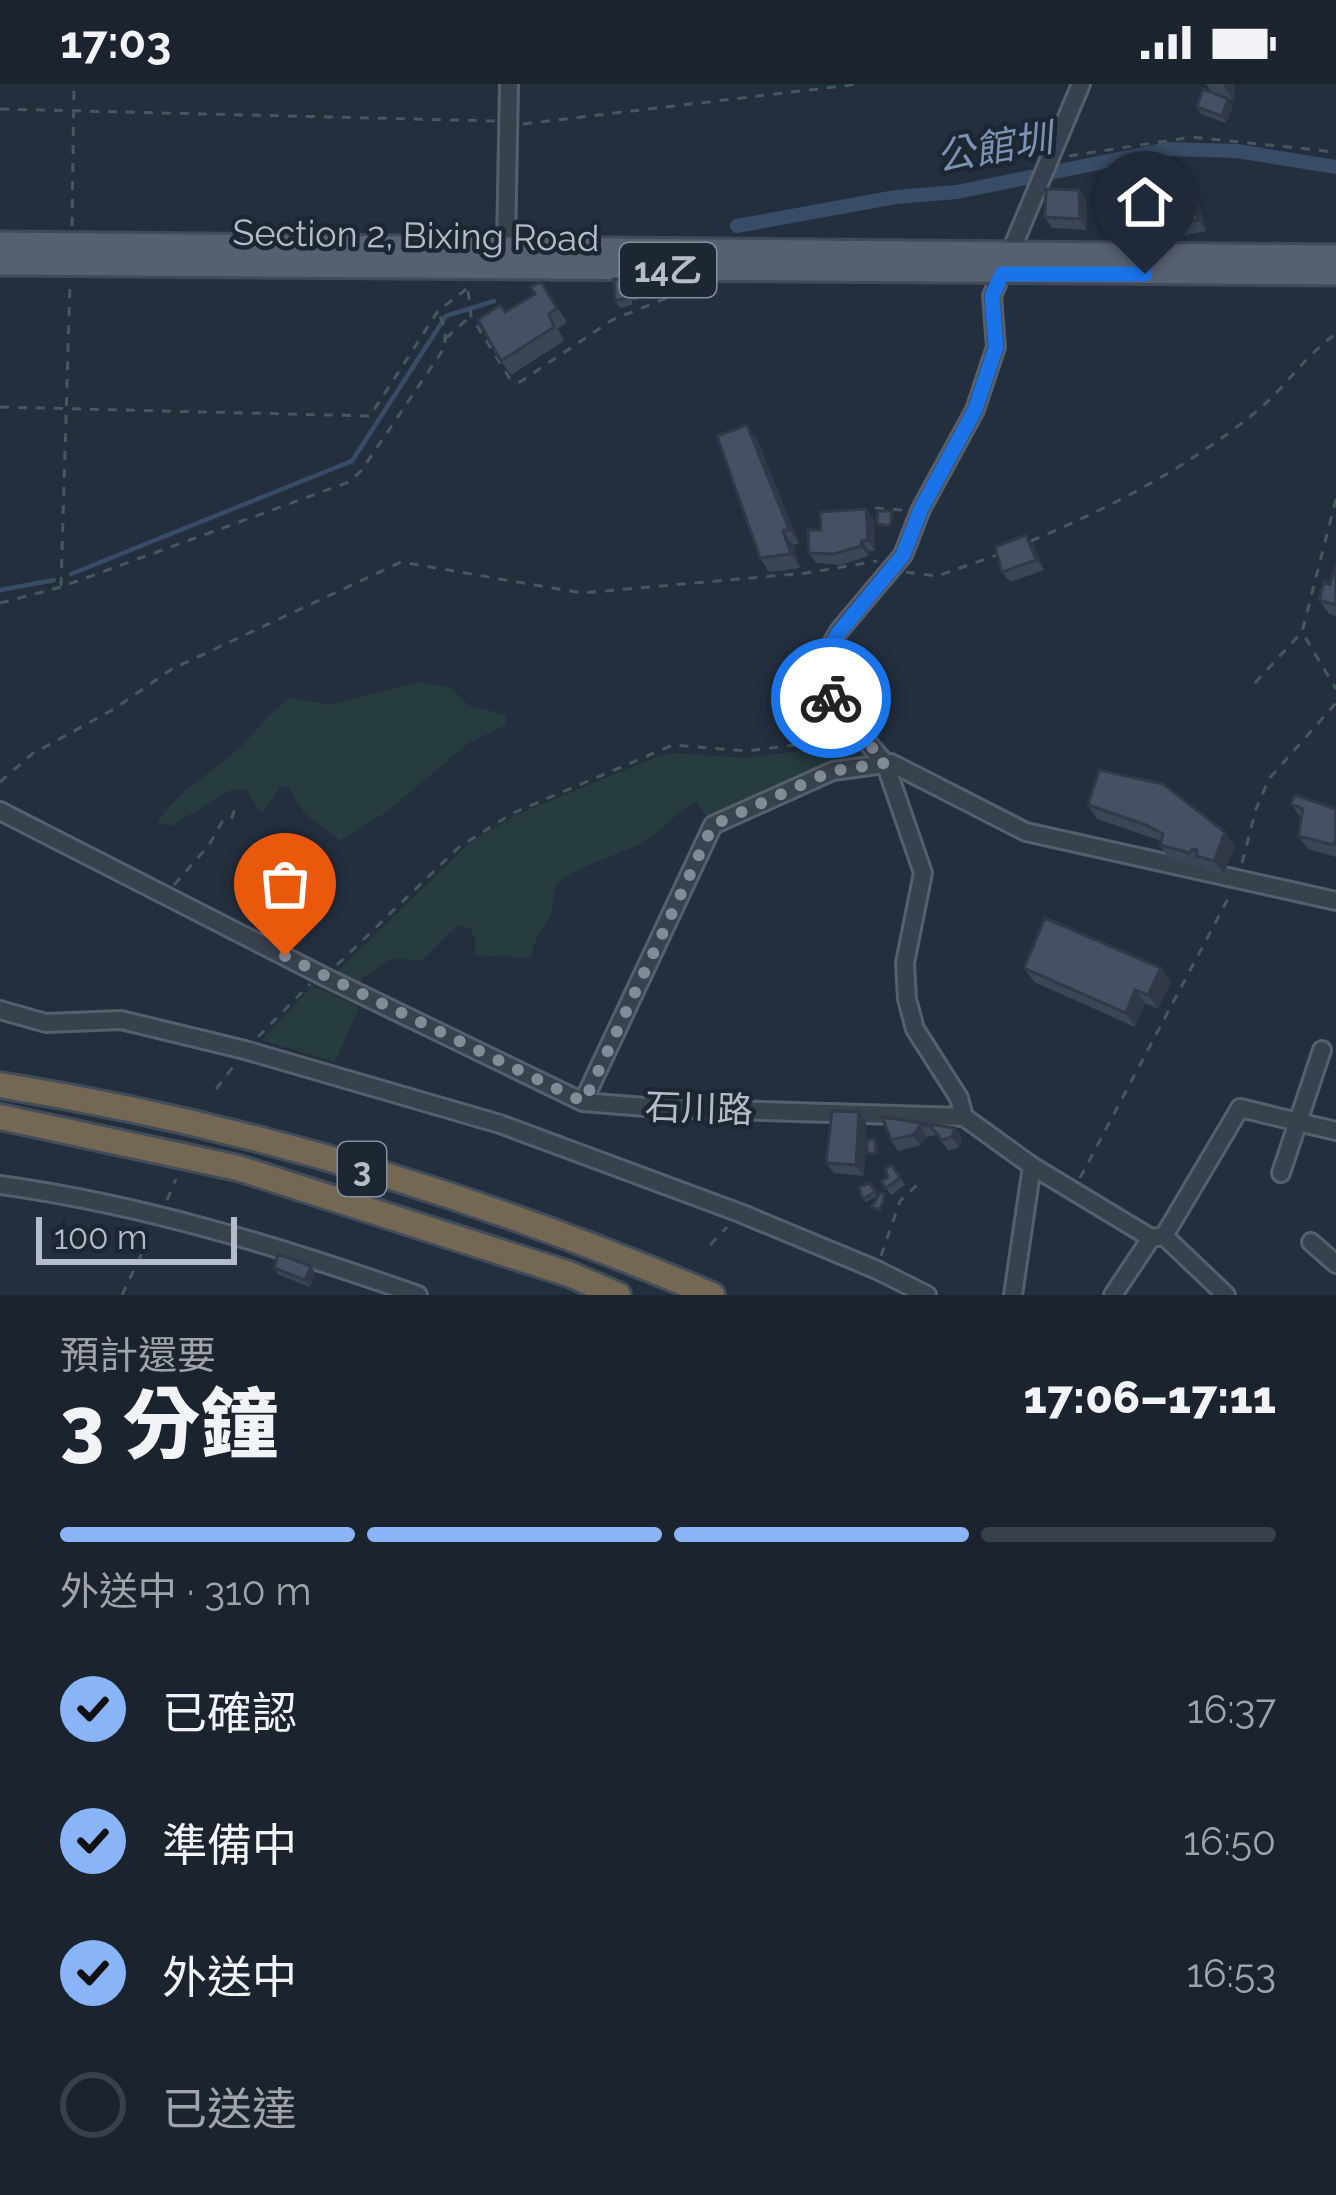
<!DOCTYPE html>
<html lang="zh-TW">
<meta charset="utf-8">
<style>
body{margin:0;font-family:Raleway,"Noto Sans TC",sans-serif;background:#282f3a;color:#f1f3f6;height:100vh;display:flex;flex-direction:column;font-size:45px;white-space:nowrap}
*{box-sizing:border-box;margin:0}
p{font-size:39px;color:#a0a4aa}
.icon{flex:none;width:66px;height:66px;fill:none;stroke:currentColor;stroke-width:2;stroke-linecap:round;stroke-linejoin:round}
.map{position:relative;height:1211px;overflow:hidden}
.details{display:flex;flex-direction:column;background:#1b232e;flex:1}
.details>*{flex:none}
.scale{position:absolute;left:36px;bottom:30px;width:201px;box-sizing:border-box;padding-left:12px;border:6px solid #b4bcc9;border-top:0;font-size:33px;line-height:42px;white-space:nowrap;color:#b4bcc9;-webkit-text-stroke:9px #1d2633;paint-order:stroke}
.pin{position:absolute;display:grid;place-items:center;width:102px;height:102px;color:#fff;margin:-123px -51px;border-radius:50% 50% 50% 0;rotate:-45deg;box-shadow:0 0 12px #0007}
.pin .icon{rotate:45deg}
.courier{position:absolute;display:grid;place-items:center;width:120px;height:120px;margin:-60px;border:9px solid #1a73e8;border-radius:50%;background:#fff;color:#222;box-shadow:0 3px 15px #0007}
.headline em{font-style:normal;font-weight:800}
.headline div{display:flex;flex-direction:column-reverse}
.headline{display:flex;align-items:center;justify-content:space-between;height:204px;padding:0 60px}
h1{font-size:78px;font-weight:800;line-height:90px}
.bar{display:grid;grid-template-columns:repeat(4,1fr);gap:18px 12px;align-content:center;height:144px;padding:0 60px}
.bar i{height:15px;border-radius:9px;background:#39404a}
.bar .active{background:#8ab4f8}
.bar p{grid-column:span 4}
ol{padding:0 60px;list-style:none}
li{display:flex;align-items:center;gap:36px;height:132px}
li p{margin-inline-start:auto}
li .icon{padding:12px;border-radius:50%;background:#8ab4f8;color:#111;stroke-width:4}
li:last-child{color:#a0a4aa}
li i{width:66px;height:66px;border:6px solid #39404a;border-radius:50%}
.status{display:flex;justify-content:space-between;align-items:center;height:84px;padding:0 60px;background:#1b232e;direction:ltr}
.status svg{height:33px;fill:currentColor}
.map>svg:first-child{display:block}
</style>
<div class="status"><b>17:03</b><svg viewBox="0 0 49 12"><path d="M0 12V9h3v3zM5 12V6h3v6zM10 12V3h3v9zM15 12V0h3v12zM26 1h20v11H26zM47 4h2v5h-2z"/></svg></div>
<div class="map">
<svg width="1336" height="1211" viewBox="0 0 1336 1211">
<rect width="100%" height="100%" fill="#242f3e"/>
<path fill="#263c3f" d="M421,598L451,604L468,621L506,631V641L470,658L385,729L340,756L305,730L287,702L280,704L262,730L246,705L231,706L171,742L157,739C178,707 208,691 236,667C260,646 264,631 292,614L330,621Z
M854,660L861,661L869,677L716,735H708L696,717C675,728 664,746 645,757C627,769 561,786 555,805C552,814 555,823 550,832C541,849 534,853 531,874L474,871L476,858L471,845L459,841C443,853 435,865 421,877L392,874L362,894L357,904L331,894L469,759L518,730L659,672L677,669L745,674Z
M312,902L359,923L335,978L262,956Z"/>
<g fill="none" stroke-linecap="round" stroke-linejoin="round">
<path stroke="#394c67" stroke-width="4.5" d="M71,490L352,377L446,232L494,217
M0,506L54,496"/>
<path stroke="#394c67" stroke-width="14" d="M737,142L896,113L957,108L1167,65L1237,67L1336,83"/>
<defs>
<path id="minor" d="M499,171L506,164L509,0
M0,727L325,893L583,1018L658,1024L964,1033L1032,1082L1013,1211
M0,926L46,939L121,936L245,966L500,1040L740,1129L877,1186L927,1211
M583,1018L713,741L833,687L891,679L1026,748L1336,817
M964,1033L959,1014L915,945L907,915L905,879L923,789L885,679L833,618L821,596L819,581L839,547L903,471L921,425L975,326L996,263L992,212L1081,0
M1032,1082L1151,1154
M1281,1089L1322,966
M0,1101C144,1121 281,1163 418,1211
M1164,1152L1226,1211
M1311,1158L1336,1180
M1113,1211L1151,1154L1164,1152L1240,1024L1336,1047"/>
<path id="major" d="M0,159L1336,172
M0,180L1336,190"/>
<path id="highway" d="M0,1001C244,1040 485,1114 712,1211
M0,1033L238,1084L569,1190L618,1211"/>
</defs>
<use href="#minor" stroke="#565f6c" stroke-width="22"/>
<use href="#major" stroke="#414a57" stroke-width="27"/>
<use href="#highway" stroke="#434c59" stroke-width="30"/>
<path stroke="#44595c" stroke-width="3" stroke-dasharray="9 9" stroke-linecap="butt" d="M0,25L496,37
M523,40L859,0
M1069,72L1192,53L1336,68
M72,142L74,0
M468,207L471,232L510,295L520,298L612,236L679,209L680,200
M446,254L470,233
M0,323L370,332L438,227L473,200
M1336,415L1302,548L1336,605
M875,424L903,426
M1031,457C1112,423 1187,384 1256,328C1285,304 1305,271 1336,250
M906,488L937,492L1000,470
M61,502L70,200
M0,519L61,503L349,398L361,387L445,263V245L438,227
M1255,599L1301,549
M0,698L32,670L114,625L172,585L401,478L582,509L807,489L877,477
M1242,779L1256,725L1269,695L1336,619
M174,801L209,761L222,738L231,736L237,719
M337,881L459,763L513,729L673,661L747,667L843,655
M258,953L310,900
M216,1005L236,979
M1080,1094L1230,811
M167,1116L176,1095
M710,1161L727,1143
M881,1172L900,1117L919,1099
M122,1211L153,1146"/>
<use href="#minor" stroke="#38414e" stroke-width="16"/>
<use href="#major" stroke="#56606e" stroke-width="21"/>
<use href="#highway" stroke="#746855" stroke-width="24"/>
</g>
<path fill="#3b4654" d="M1206,0H1235L1234,17L1228,15L1233,22L1226,39L1201,30L1197,23L1212,9Z
M1135,85L1143,96L1145,153L1135,152L1130,145H1124L1117,135Z
M1193,97L1206,147L1181,152L1173,141Z
M1087,117V146L1052,144L1045,133Z
M633,196L638,203V216H632V221L620,224L615,217Z
M541,198L567,238L558,244L564,257L511,291L501,277Z
M757,355L799,459L793,461L800,484L769,488L760,474Z
M874,436L875,467H869L868,472L841,481L816,479L809,469L821,446Z
M1026,451L1034,462L1044,486L1010,498L1002,488Z
M1336,481V532L1329,530L1319,516L1330,500Z
M1291,720L1336,725V773L1308,765L1298,752L1301,734Z
M1088,721L1235,762L1224,791L1205,786L1201,780L1200,783L1169,775L1160,761L1161,757L1097,735Z
M1024,884H1161L1171,898L1158,925L1145,919L1135,943L1034,898Z
M859,1028L866,1039L864,1092L834,1089L826,1079Z
M882,1033L955,1044L962,1055L959,1063L949,1067L936,1051L927,1053L921,1061L898,1067L891,1056Z
M892,1081L905,1101L891,1111L881,1097L888,1093Z
M870,1099L877,1112L866,1118L863,1115Z
M311,1182L315,1189L310,1203L279,1191L274,1184Z"/>
<path fill="#303945" d="M1224,0H1235L1234,17L1224,3Z
M1228,15L1233,22L1226,39L1222,32Z
M1135,85L1143,96L1145,153L1137,142Z
M1186,87L1193,97L1206,147L1198,136Z
M1079,106L1087,117V146L1080,135Z
M633,196L638,203V216L633,209Z
M747,341L757,355L799,459L789,445Z
M866,425L874,436L875,467L868,456Z
M783,447L793,461L800,484L791,470Z
M1026,451L1034,462L1044,486L1036,476Z
M862,457L869,467L868,472L861,462Z
M1225,748L1235,762L1224,791L1214,777Z
M1161,884L1171,898L1158,925L1148,911Z
M1135,906L1145,919L1135,943L1126,929Z
M859,1028L866,1039L864,1092L856,1081Z
M920,1042L927,1053L921,1061L913,1051Z
M955,1044L962,1055L959,1063L952,1053Z
M311,1182L315,1189L310,1203L305,1196Z"/>
<path fill="#455162" stroke="#303945" stroke-width="3" d="M1203,5L1228,15L1222,32L1197,23Z
M1135,85L1137,142L1128,141V135H1117L1118,88Z
M1173,86L1186,87L1198,136L1173,141Z
M1046,105L1079,106L1080,135L1045,133Z
M614,195L633,196V209H627V214L615,217Z
M541,198L557,224L549,230L554,243L501,277L478,236L500,221L505,228L535,210L531,203Z
M747,341L789,445L783,447L791,470L760,474L717,352Z
M866,425L868,456L862,457L861,462L834,470L809,469L808,446H821L820,428Z
M878,427H892L890,442L877,440Z
M1026,451L1036,476L1002,488L995,463Z
M1336,481V521L1319,516L1324,498L1330,500Z
M1099,686L1163,700L1225,748L1214,777L1196,772L1197,766L1192,765L1190,769L1160,761L1163,750L1146,741L1088,721Z
M1295,711L1336,725V755L1334,761L1298,752L1303,725L1291,720Z
M1045,834L1161,884L1148,911L1135,906L1126,929L1024,884Z
M832,1027L859,1028L856,1081L826,1079Z
M882,1033L955,1044L952,1053L942,1056L929,1041L920,1042L913,1051L891,1056Z
M875,1055L876,1069H867V1056Z
M892,1081L900,1094L886,1104L881,1097L888,1093L885,1085Z
M870,1099L875,1108L863,1115L859,1103Z
M880,1109L885,1110L880,1126L872,1123Z
M278,1170L311,1182L305,1196L274,1184Z"/>
<g fill="none" stroke-linecap="round" stroke-linejoin="round">
<path stroke="#828b98" stroke-width="12" stroke-dasharray="0 21.6" d="M285,872L584,1018L713,741L832,687L885,679L831,614"/>
<path stroke="#1a73e8" stroke-width="15" d="M831,614L821,596L819,581L839,548L903,471L921,425L975,326L996,263L992,212L1002,190H1145"/>
</g>
<g text-anchor="middle" dominant-baseline="central" stroke-width="9" stroke-linejoin="round" paint-order="stroke">
<g fill="#1d2633" stroke="#878f9c" stroke-width="3">
<rect x="620" y="159" width="96" height="54" rx="9"/>
<rect x="338" y="1058" width="48" height="54" rx="9"/>
</g>
<g font-size="33" font-weight="bold" fill="#b4bcc9">
<text x="668" y="186">14乙</text>
<text x="362" y="1085">3</text>
</g>
<g font-size="36" fill="#b4bcc9" stroke="#1d2633">
<text transform="translate(416 151) rotate(1)">Section 2, Bixing Road</text>
<text transform="translate(699 1024) rotate(2)">石川路</text>
</g>
<g font-size="39" font-style="italic" fill="#7c92b1" stroke="#1d2633">
<text transform="translate(994 63) rotate(-10)">公館圳</text>
</g>
</g>
</svg>
<div class="scale">100 m</div>
<div class="pin" style="left:285px;top:872px;background:#ea580c"><svg class="icon" aria-label="bag" viewBox="0 0 24 24"><path d="M5 8h14l-1 12H6zM9 8a3 3 0 0 1 6 0"/></svg></div>
<div class="pin" style="left:1145px;top:190px;background:#1f2937"><svg class="icon" aria-label="home" viewBox="0 0 24 24"><path d="M3 11l9-7 9 7M6 9v11h12V9"/></svg></div>
<div class="courier" style="left:831px;top:614px"><svg class="icon" aria-label="bike" viewBox="0 0 24 24"><circle cx="6" cy="16" r="4"/><circle cx="18" cy="16" r="4"/><path d="M6 16l4-8h5l3 8M10 8l3 8H6M13 5h3"/></svg></div>
</div>
<section class="details">
<div class="headline"><div><h1>3 分鐘</h1><p>預計還要</p></div><em>17:06–17:11</em></div>
<div class="bar"><i class="active"></i><i class="active"></i><i class="active"></i><i></i><p>外送中 · 310 m</p></div>
<ol>
<li><svg class="icon" aria-label="check" viewBox="0 0 24 24"><path d="M5 12l5 5 9-10"/></svg>已確認<p>16:37</p></li>
<li><svg class="icon" aria-label="check" viewBox="0 0 24 24"><path d="M5 12l5 5 9-10"/></svg>準備中<p>16:50</p></li>
<li><svg class="icon" aria-label="check" viewBox="0 0 24 24"><path d="M5 12l5 5 9-10"/></svg>外送中<p>16:53</p></li>
<li><i></i>已送達</li>
</ol>
</section>
